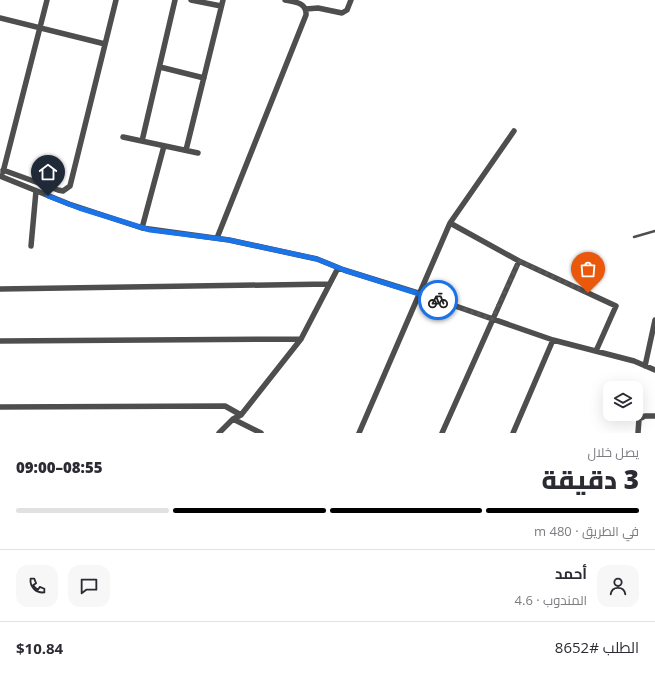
<!DOCTYPE html>
<html lang="ar">
<meta charset="utf-8">
<style>
body{margin:0;font-family:"Open Sans",Cairo,sans-serif;background:#f7f7f7;color:#2b2b33;direction:rtl;height:100vh;display:flex;flex-direction:column;font-size:15px;white-space:nowrap}
*{box-sizing:border-box;margin:0}
p{font-size:13px;color:#7c7c81}
.icon{flex:none;width:22px;height:22px;fill:none;stroke:currentColor;stroke-width:2;stroke-linecap:round;stroke-linejoin:round}
.map{position:relative;height:433px;overflow:hidden;direction:ltr}
.panel{display:flex;flex-direction:column;background:#fff;flex:1}
.panel>*{flex:none}
.controls{position:absolute;left:603px;top:381px;display:grid;gap:8px}
.controls a{display:grid;place-items:center;width:40px;height:40px;border-radius:8px;background:#fff;box-shadow:0 4px 16px #0002;font-size:20px}
.pin{position:absolute;display:grid;place-items:center;width:34px;height:34px;color:#fff;margin:-41px -17px;border-radius:50% 50% 50% 0;rotate:-45deg;box-shadow:0 0 4px #0007}
.pin .icon{rotate:45deg}
.courier{position:absolute;display:grid;place-items:center;width:40px;height:40px;margin:-20px;border:3px solid #1a73e8;border-radius:50%;background:#fff;color:#222;box-shadow:0 1px 5px #0007}
.overview em{font-style:normal;font-weight:800}
.overview div{display:flex;flex-direction:column-reverse}
.overview{display:flex;align-items:center;justify-content:space-between;height:68px;padding:0 16px}
h1{font-size:26px;font-weight:800;line-height:30px}
.bar{display:grid;grid-template-columns:repeat(4,1fr);gap:6px 4px;align-content:center;height:48px;padding:0 16px}
.bar i{height:5px;border-radius:3px;background:#e1e1e2}
.bar .on{background:#000}
.bar p{grid-column:span 4}
.line{display:flex;align-items:center;gap:10px;padding:0 16px;border-top:1px solid #e1e1e2}
.line div{flex:1}
.round{display:grid;place-items:center;flex:none;width:42px;height:42px;border-radius:12px;background:#f7f7f7}
.map>svg:first-child{display:block}
</style>
<div class="map">
<svg width="655" height="433" viewBox="0 0 655 433">
<rect width="100%" height="100%" fill="#fff"/>
<g fill="none" stroke-linecap="round" stroke-linejoin="round">
<path stroke="#4e4e4e" stroke-width="2.5" d="M634,237L655,231"/>
<path stroke="#4e4e4e" stroke-width="5.5" d="M191,0L221,6
M306,9L318,8L342,13L347,10L351,0
M0,18L105,44
M160,67L204,78
M123,137L198,153
M142,141L175,0
M186,150L223,0
M3,170L58,190L63,191L70,186L116,0
M3,172L47,0
M0,176L69,204L142,228L229,240L317,259L344,270L418,293L553,340L634,361L655,370
M450,223L519,261L616,306L596,351
M142,228L164,146
M217,238L306,15C307,2 294,2 285,0
M31,246L36,191
M0,289L329,284
M0,341L301,339
M645,366L655,320
M0,407L225,406L241,415
M233,419L261,433
M219,433L233,419L241,415L301,339L338,268
M359,433L450,223L514,131
M442,433L519,261
M513,433L553,340
M638,433L639,419L645,416H655"/>
</g>
<g fill="none" stroke-linecap="round" stroke-linejoin="round">
<path stroke="#595959" stroke-width="4" stroke-dasharray="0 7.2" d="M438,300L492,319L519,261L588,293"/>
<path stroke="#1a73e8" stroke-width="5" d="M48,196L79,208L150,230L229,240L317,259L344,270L438,300"/>
</g>
</svg>
<div class="controls">
<a><svg class="icon" aria-label="layers" viewBox="0 0 24 24"><path d="M12 4l9 5-9 5-9-5zM3 14l9 5 9-5"/></svg></a>
</div>
<div class="pin" style="left:588px;top:293px;background:#ea580c"><svg class="icon" aria-label="bag" viewBox="0 0 24 24"><path d="M5 8h14l-1 12H6zM9 8a3 3 0 0 1 6 0"/></svg></div>
<div class="pin" style="left:48px;top:196px;background:#1f2937"><svg class="icon" aria-label="home" viewBox="0 0 24 24"><path d="M3 11l9-7 9 7M6 9v11h12V9"/></svg></div>
<div class="courier" style="left:438px;top:300px"><svg class="icon" aria-label="bike" viewBox="0 0 24 24"><circle cx="6" cy="16" r="4"/><circle cx="18" cy="16" r="4"/><path d="M6 16l4-8h5l3 8M10 8l3 8H6M13 5h3"/></svg></div>
</div>
<section class="panel">
<div class="overview"><div><h1>3 دقيقة</h1><p>يصل خلال</p></div><em>08:55–09:00</em></div>
<div class="bar"><i class="on"></i><i class="on"></i><i class="on"></i><i></i><p>في الطريق · 480 m</p></div>
<div class="line" style="height:72px"><a class="round"><svg class="icon" aria-label="person" viewBox="0 0 24 24"><circle cx="12" cy="8" r="4"/><path d="M4 21q1-7 8-7t8 7"/></svg></a><div><b>أحمد</b><p>المندوب · 4.6</p></div><a class="round"><svg class="icon" aria-label="chat" viewBox="0 0 24 24"><path d="M4 5h16v11H9l-5 4z"/></svg></a><a class="round"><svg class="icon" aria-label="phone" viewBox="0 0 24 24"><path d="M5 4h4l2 5-3 2q2 4 5 5l2-3 5 2v4C11 20 4 13 5 4z"/></svg></a></div>
<div class="line" style="height:52px"><div>الطلب #8652</div><b>$10.84</b></div>
</section>
